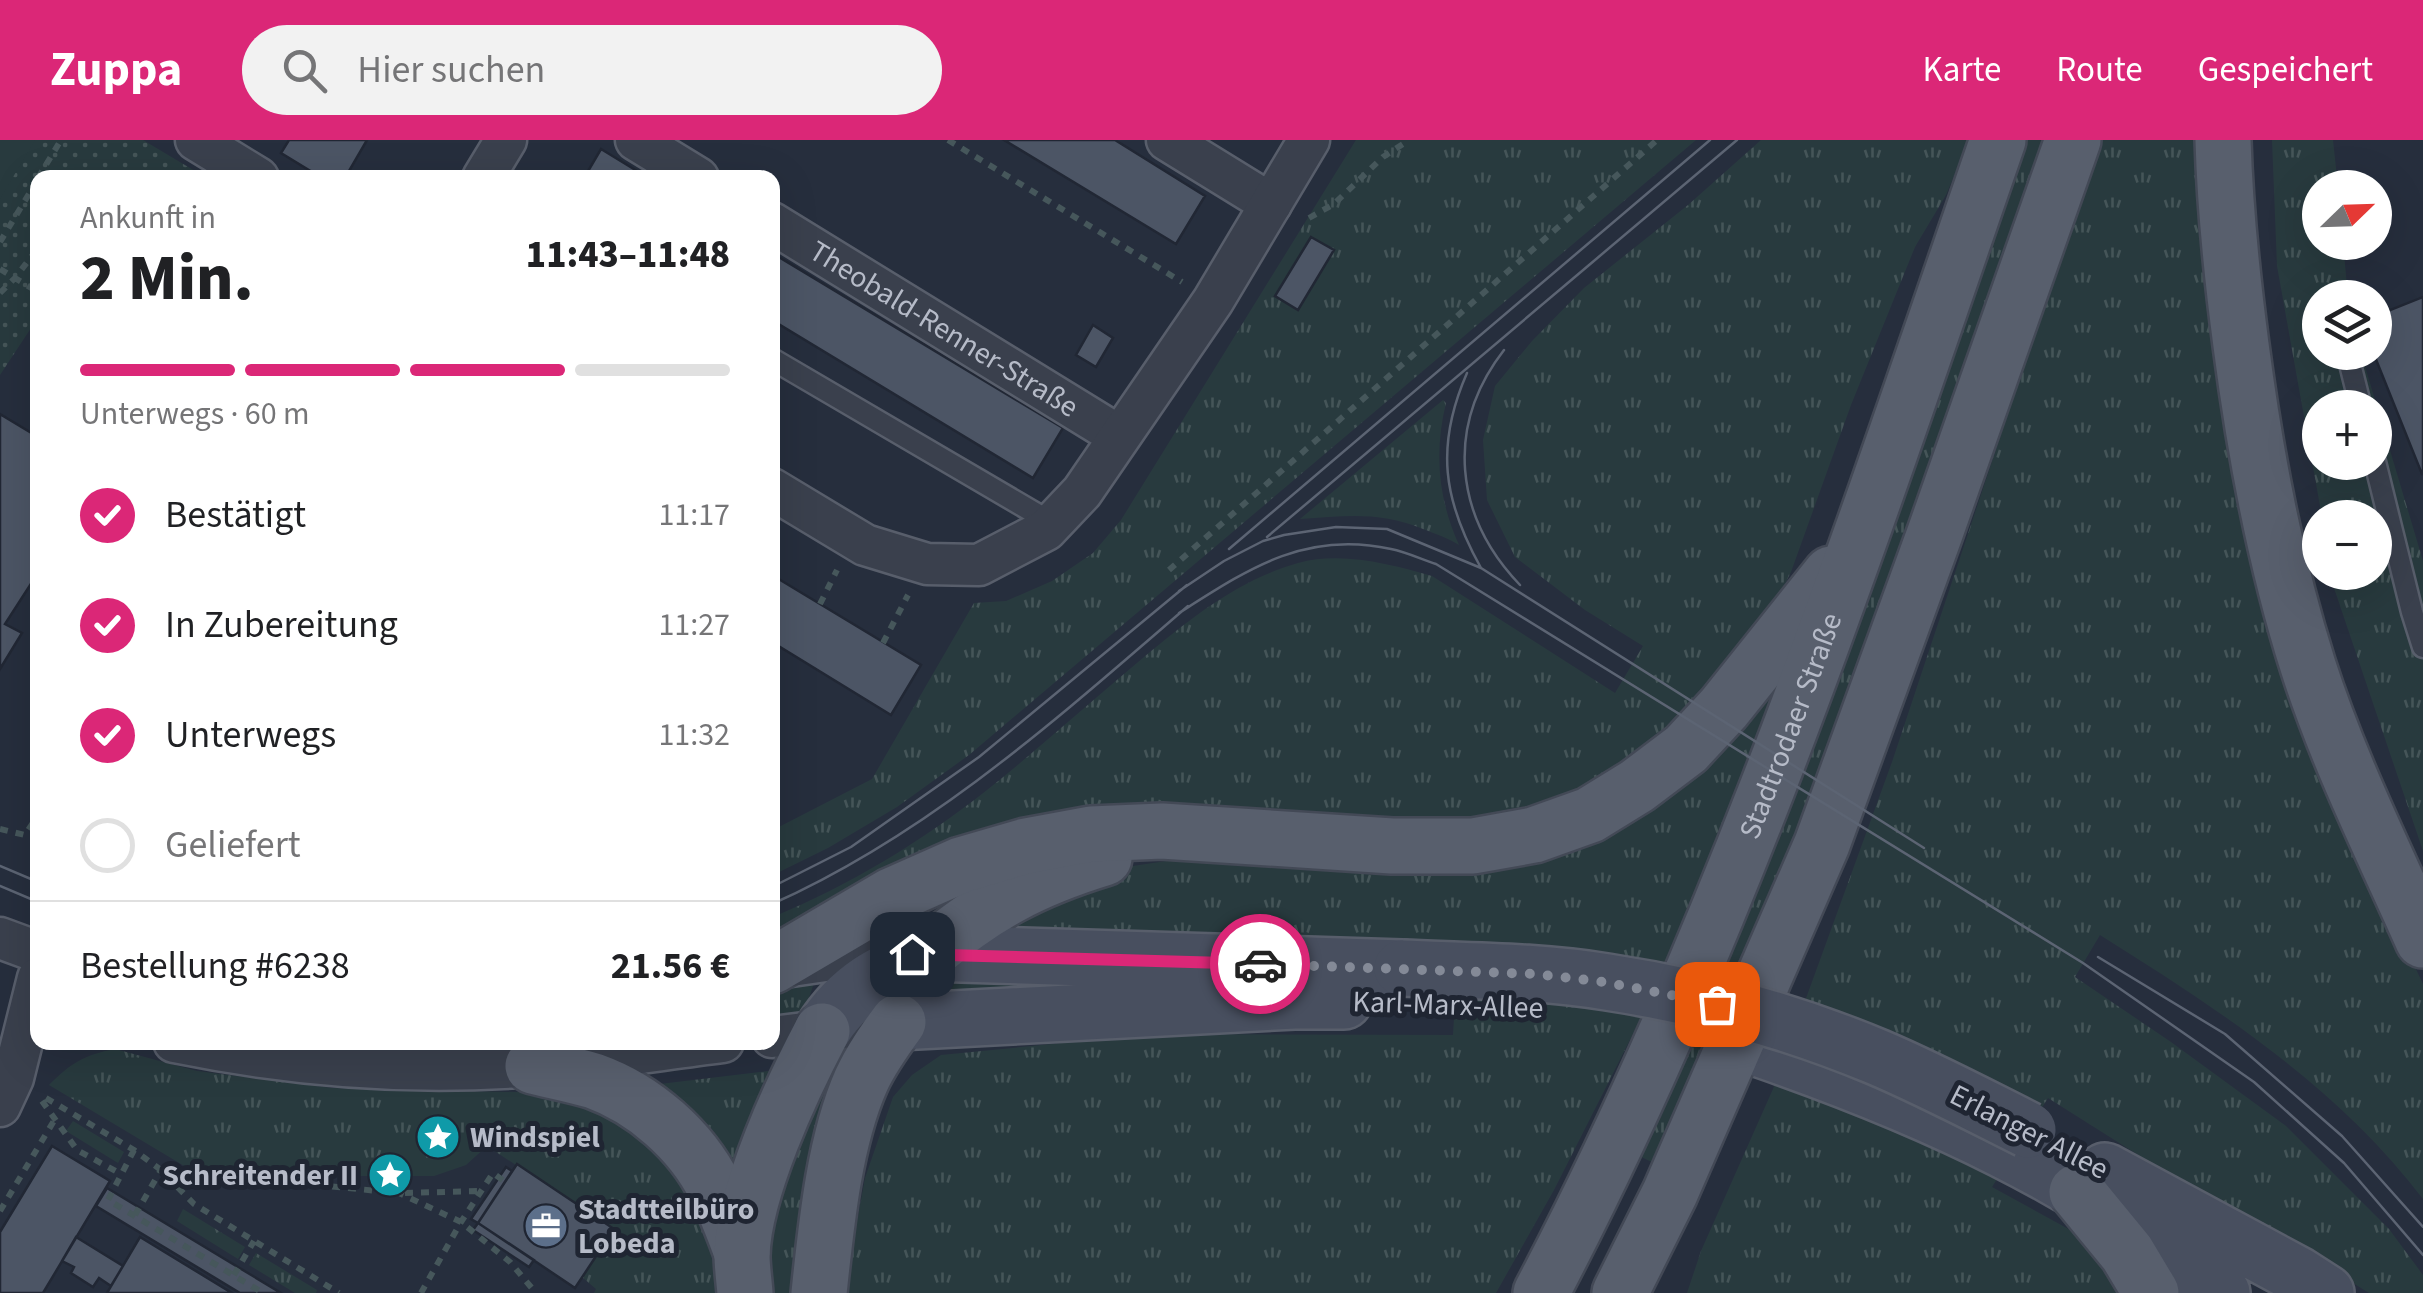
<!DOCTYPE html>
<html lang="de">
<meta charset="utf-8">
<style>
body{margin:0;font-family:"Source Sans 3",sans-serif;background:#f2f2f2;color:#202124;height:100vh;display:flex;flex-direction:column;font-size:38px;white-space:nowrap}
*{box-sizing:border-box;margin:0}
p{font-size:32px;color:#757577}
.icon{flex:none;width:55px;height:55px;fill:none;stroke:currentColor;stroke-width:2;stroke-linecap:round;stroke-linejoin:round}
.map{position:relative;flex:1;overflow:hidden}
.sheet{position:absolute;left:30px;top:30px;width:750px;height:880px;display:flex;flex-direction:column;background:#fff;border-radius:20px;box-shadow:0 10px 40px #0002}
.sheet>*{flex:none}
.needle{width:65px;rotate:67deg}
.tools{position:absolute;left:2302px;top:30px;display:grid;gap:20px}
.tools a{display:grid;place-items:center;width:90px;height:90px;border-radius:50%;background:#fff;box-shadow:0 10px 40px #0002;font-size:50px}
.pin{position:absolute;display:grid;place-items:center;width:85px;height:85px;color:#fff;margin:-42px;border-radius:20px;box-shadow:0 5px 15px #0006}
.courier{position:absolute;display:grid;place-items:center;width:100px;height:100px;margin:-50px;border:8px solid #db2777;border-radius:50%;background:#fff;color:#222;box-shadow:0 2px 12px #0007}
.overview em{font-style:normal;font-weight:800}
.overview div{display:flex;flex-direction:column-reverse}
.overview{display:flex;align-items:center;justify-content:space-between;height:170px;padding:0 50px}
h1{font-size:65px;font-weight:800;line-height:75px}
.bar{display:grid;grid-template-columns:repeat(4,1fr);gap:15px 10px;align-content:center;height:120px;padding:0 50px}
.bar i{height:12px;border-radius:8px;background:#e0e0e0}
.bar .on{background:#db2777}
.bar p{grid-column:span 4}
.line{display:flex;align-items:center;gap:25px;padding:0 50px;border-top:2px solid #e0e0e0}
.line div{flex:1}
ol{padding:0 50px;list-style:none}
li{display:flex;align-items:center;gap:30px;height:110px}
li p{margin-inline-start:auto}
li .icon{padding:10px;border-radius:50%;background:#db2777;color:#fff;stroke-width:4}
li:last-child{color:#757577}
li i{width:55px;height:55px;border:5px solid #e0e0e0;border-radius:50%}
header{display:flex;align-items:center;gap:60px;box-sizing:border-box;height:140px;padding:0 50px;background:#db2777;color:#fff}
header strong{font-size:48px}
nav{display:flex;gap:55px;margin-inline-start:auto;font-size:35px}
.search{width:700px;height:90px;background:#f2f2f2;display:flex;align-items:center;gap:25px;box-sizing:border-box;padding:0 35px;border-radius:55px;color:#757577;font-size:38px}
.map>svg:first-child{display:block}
</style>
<header>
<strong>Zuppa</strong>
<div class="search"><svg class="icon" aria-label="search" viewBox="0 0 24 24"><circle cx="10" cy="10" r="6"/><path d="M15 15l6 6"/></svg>Hier suchen</div>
<nav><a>Karte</a><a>Route</a><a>Gespeichert</a></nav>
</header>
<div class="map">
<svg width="2423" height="1153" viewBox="0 0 2423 1153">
<defs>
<pattern id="grass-tufts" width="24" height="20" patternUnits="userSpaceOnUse" patternTransform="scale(2.5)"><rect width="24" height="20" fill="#283a3e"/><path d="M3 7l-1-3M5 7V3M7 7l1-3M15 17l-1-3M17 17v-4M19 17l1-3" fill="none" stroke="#455558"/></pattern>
<pattern id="park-dots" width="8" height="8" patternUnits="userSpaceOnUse" patternTransform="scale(2.5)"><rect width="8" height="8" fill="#283a3e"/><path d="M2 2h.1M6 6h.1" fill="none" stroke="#455558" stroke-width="1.8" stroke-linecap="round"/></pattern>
</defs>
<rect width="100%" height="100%" fill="#262e3d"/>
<path fill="url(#grass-tufts)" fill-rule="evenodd" d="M1356,0H1696L969,615L897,667L828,708L773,735V690L872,639L974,463L1006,461L1052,441L1093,413L1121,380Z
M1761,0H1969L1946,55L1915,107L1851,265L1791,432L1764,485L1730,537L1606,647L1511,682L1139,679L773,810V777C850,745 921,702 987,650C1041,607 1091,561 1144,517C1191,478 1238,440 1298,423C1341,411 1390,424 1432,436L1615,553L1643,506L1585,470L1515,417L1487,360L1483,300L1495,246L1532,201L1584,148L1688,65Z
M2023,0H2048L1835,601L1767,773L1658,1025L1635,1014Z
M2099,0H2207L2383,760L2423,844V1059C2338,947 2218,869 2100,795L2075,837L2171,902L2286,986L2389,1089L2423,1135V1153H2369L2286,1101L2189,1047L2048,958L1992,1047L2094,1103L2125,1153H1687L1701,1111L1773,949L1892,622Z
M2272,0H2333L2338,47L2320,48V102L2343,103L2348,157L2320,158V212L2361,213L2423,421V711L2334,448L2332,433L2375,432V378L2322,377L2277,126ZM2320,268H2375V322H2320Z
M1443,260L1446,263C1434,312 1438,359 1459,405C1448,398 1436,394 1423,389C1380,371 1345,376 1300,379Z
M1773,532L1788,540L1684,793L1554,1050L1496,1153H849V1126L865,1038L893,957L912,935L941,915L1154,894L1453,895L1458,809L966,799L1106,730L1200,716L1492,718Z
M814,843L803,875L773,886L772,846Z
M955,843L1094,844L872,861C902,849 923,845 955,843Z
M115,909L197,931L332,948L560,953L652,998L711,1081L720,1153H594L596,1149L582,1137L613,1089L487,1006L466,1025L434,1036H284L191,1030L49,945C71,923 84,915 115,909Z
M837,925V939L796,1153H764V1079L825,926Z
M776,930L735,1059L643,946Z
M73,981L124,1012L118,1023L66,991Z
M183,1069L245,1107L238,1119L177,1081Z
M256,1113L317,1150L316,1153H295L249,1125Z"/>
<path fill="url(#park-dots)" d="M0,0H143L205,37L38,38L37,179L0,235Z"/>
<path fill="#283a3e" d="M0,0H35L0,59Z"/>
<path fill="#4c5565" stroke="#212734" stroke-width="2.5" d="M289,0H367L345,38H322L281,13Z
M1004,0H1115L1205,56L1176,104Z
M601,9L637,31L648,38H584Z
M1311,97L1334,110L1298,170L1275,156Z
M772,113L1063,288L1033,338L772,180Z
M2423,157V334H2422L2373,212H2375V176Z
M1093,185L1113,198L1096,227L1076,215Z
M0,274L38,297V442L34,439L5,484L22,493L0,529Z
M772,435L921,525L891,575L772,502Z
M52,1006L110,1041L43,1153H0V1092Z
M517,1024L614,1089L575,1148L478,1083Z
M506,1027L512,1031L478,1083L471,1079Z
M107,1048L281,1153H240L96,1066Z
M478,1083L534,1120L529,1127L473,1090Z
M76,1097L123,1126L111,1146L99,1138L93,1147L71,1133L74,1127L62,1121Z
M140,1097L232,1153H107Z"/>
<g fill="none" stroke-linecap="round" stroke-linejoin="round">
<defs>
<path id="service" d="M2347,212L2361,268
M772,219L1052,383
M2375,322L2412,472L2423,507"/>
<g id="minor">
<path d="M196,0L258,38"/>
<path d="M636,0L698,38"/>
<path d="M1167,0L1271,64"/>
<path d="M483,38L506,0"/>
<path id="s1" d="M772,83L1119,296"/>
<path d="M772,349L865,405L927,424L979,425L1046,390L1082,352L1213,161L1309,0"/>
<path d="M0,798L38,812"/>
<path d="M784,827L853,817L910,814"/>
<path d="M772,897L844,888"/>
<path d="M174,902C292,926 412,936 533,926C596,920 660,910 723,902"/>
<path d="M0,966L13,938L38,838"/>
</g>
<path id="secondary" d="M898,882L1294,861H1344
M822,891C850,847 883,831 929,813L1402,828
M1760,909C1924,966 2089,1039 2222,1153
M2105,1031L2298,1135L2326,1153"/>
<g id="primary">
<path d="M2223,0C2225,69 2232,137 2241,205C2255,313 2275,422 2308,526C2338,620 2383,710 2423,800"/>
<path d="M929,813C986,765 1032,740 1104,718"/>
<path d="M772,826L891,756L961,725L1026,706L1091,694L1162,691L1392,706H1473L1534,695L1590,675L1637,646L1686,609L1724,568L1831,434"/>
<path d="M533,926C553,931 574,935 594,941C644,959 691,1000 715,1048C726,1069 734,1091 742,1113"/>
<path d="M2077,1052L2127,1113L2151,1153"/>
<path d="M745,1153C744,1140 742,1127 742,1115C744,1050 792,948 822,891"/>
<path d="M819,1153C826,1087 834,1002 861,941C871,919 884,901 898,882"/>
<path id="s2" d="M1541,1153C1734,787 1863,390 1998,0"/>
<path d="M1620,1153L1670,1053L1822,704L1935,393L2073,0"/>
</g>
</defs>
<use href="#service" stroke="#585e6b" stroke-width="25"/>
<use href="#minor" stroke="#585e6b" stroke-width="45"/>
<use href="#secondary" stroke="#585e6b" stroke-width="60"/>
<use href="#primary" stroke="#434956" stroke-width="60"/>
<path stroke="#46575b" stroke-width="6" stroke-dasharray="8 8" stroke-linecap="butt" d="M948,0L1182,142
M38,38L61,0
M1309,78L1334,64L1383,17L1409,0
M0,102L38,39
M0,129L38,152
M0,153L15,138L38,108
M1169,430L1657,0
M820,464L837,430
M883,503L908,455
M0,689L25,695L38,675
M46,958L134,1010L161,1030L194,1064L339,1153
M42,961L77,1010L121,1034
M134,1010L108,1060L263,1153
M405,1053L480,1051
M0,1071L55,979
M135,1075L161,1030L399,1053L461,1082L510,1122L536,1153
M234,1135L254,1101
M421,1153L461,1082L493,1033L505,1042"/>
<use href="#service" stroke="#3a404d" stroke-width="20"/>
<use href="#minor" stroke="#3a404d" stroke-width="40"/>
<use href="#secondary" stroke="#484f5f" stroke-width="55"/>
<use href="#primary" stroke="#585f6d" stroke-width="55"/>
<path stroke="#5c6473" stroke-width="2.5" d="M1504,210C1445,286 1454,376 1520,445
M1467,233C1435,306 1443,360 1481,428
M1267,397C1424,266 1580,132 1737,0
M1229,409L1710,0
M1179,451L1224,421L1263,401L1284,395L1336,387L1387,389L1481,428L1924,708
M1179,473C1248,429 1305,390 1391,409C1406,412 1421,419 1436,424L2083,823L2254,942L2344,1023L2423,1115
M0,726L38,742
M0,746L38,762
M772,747L851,707L979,617L1187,445
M772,764C929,694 1059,577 1188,466
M2098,817L2225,894L2342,996L2423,1087"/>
<defs>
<path id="secondary-bridge" d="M1402,828C1470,831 1540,831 1607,842C1699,856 1791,881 1877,917C1929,939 1978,965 2028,990"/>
</defs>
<use href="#secondary-bridge" stroke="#585e6b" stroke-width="60" stroke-linecap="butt"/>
<use href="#secondary-bridge" stroke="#484f5f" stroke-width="55"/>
</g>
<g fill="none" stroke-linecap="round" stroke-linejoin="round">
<path stroke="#848a97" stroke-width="10" stroke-dasharray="0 18" d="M1260,824L1535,834L1604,842L1717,864"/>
<path stroke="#db2777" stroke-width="12" d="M912,814L1260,824"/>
</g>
<defs>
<symbol id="sight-disc" viewBox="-11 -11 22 22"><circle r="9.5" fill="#0f9aa8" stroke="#1f2532"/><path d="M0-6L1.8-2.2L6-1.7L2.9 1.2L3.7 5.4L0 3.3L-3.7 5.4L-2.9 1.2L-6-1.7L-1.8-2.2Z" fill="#fff"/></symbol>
<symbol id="office-disc" viewBox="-11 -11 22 22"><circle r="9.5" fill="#5c6f8a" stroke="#1f2532"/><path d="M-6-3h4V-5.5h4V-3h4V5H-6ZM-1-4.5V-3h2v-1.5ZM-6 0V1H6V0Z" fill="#fff"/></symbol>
</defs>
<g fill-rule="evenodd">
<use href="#sight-disc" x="413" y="972" width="50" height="50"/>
<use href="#sight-disc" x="365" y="1010" width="50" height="50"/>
<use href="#office-disc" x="521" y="1061" width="50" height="50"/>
</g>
<g text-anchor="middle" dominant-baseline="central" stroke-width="10" stroke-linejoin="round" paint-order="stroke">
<g font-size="30" fill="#b6bbc8" stroke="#1f2532">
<text stroke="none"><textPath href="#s1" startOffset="202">Theobald-Renner-Straße</textPath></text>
<text stroke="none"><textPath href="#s2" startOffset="620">Stadtrodaer Straße</textPath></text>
<text transform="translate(1448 865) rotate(2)">Karl-Marx-Allee</text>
<text transform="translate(2029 992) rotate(27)">Erlanger Allee</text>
</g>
<g font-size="30" font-weight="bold" fill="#b6bbc8" stroke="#1f2532" text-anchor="start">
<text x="470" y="997">Windspiel</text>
<text x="358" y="1035" text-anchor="end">Schreitender II</text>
<text x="578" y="1069">Stadtteilbüro<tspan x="578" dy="34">Lobeda</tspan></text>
</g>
</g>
</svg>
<div class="tools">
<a><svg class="needle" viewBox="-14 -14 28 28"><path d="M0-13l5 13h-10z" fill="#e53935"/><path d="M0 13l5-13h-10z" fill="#757577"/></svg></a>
<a><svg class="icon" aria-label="layers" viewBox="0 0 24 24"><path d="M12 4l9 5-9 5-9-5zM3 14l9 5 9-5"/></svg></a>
<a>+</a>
<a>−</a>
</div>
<div class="pin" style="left:1717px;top:864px;background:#ea580c"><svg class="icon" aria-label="bag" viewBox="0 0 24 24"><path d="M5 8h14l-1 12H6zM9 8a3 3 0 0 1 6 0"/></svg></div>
<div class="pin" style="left:912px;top:814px;background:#1f2937"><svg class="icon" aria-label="home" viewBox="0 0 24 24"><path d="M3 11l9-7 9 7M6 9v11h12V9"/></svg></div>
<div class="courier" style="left:1260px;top:824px"><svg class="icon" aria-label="car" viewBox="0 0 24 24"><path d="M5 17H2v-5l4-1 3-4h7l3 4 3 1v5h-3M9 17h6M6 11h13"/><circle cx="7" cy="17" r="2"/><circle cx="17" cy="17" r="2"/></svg></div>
<section class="sheet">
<div class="overview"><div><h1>2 Min.</h1><p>Ankunft in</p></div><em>11:43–11:48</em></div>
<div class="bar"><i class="on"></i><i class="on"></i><i class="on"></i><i></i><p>Unterwegs · 60 m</p></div>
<ol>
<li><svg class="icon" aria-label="check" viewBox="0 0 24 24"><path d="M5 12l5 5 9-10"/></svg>Bestätigt<p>11:17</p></li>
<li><svg class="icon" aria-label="check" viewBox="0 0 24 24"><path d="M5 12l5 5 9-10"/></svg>In Zubereitung<p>11:27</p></li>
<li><svg class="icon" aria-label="check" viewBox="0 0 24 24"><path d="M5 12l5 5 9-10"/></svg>Unterwegs<p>11:32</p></li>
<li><i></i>Geliefert</li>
</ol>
<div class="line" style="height:130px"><div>Bestellung #6238</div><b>21.56 €</b></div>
</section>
</div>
